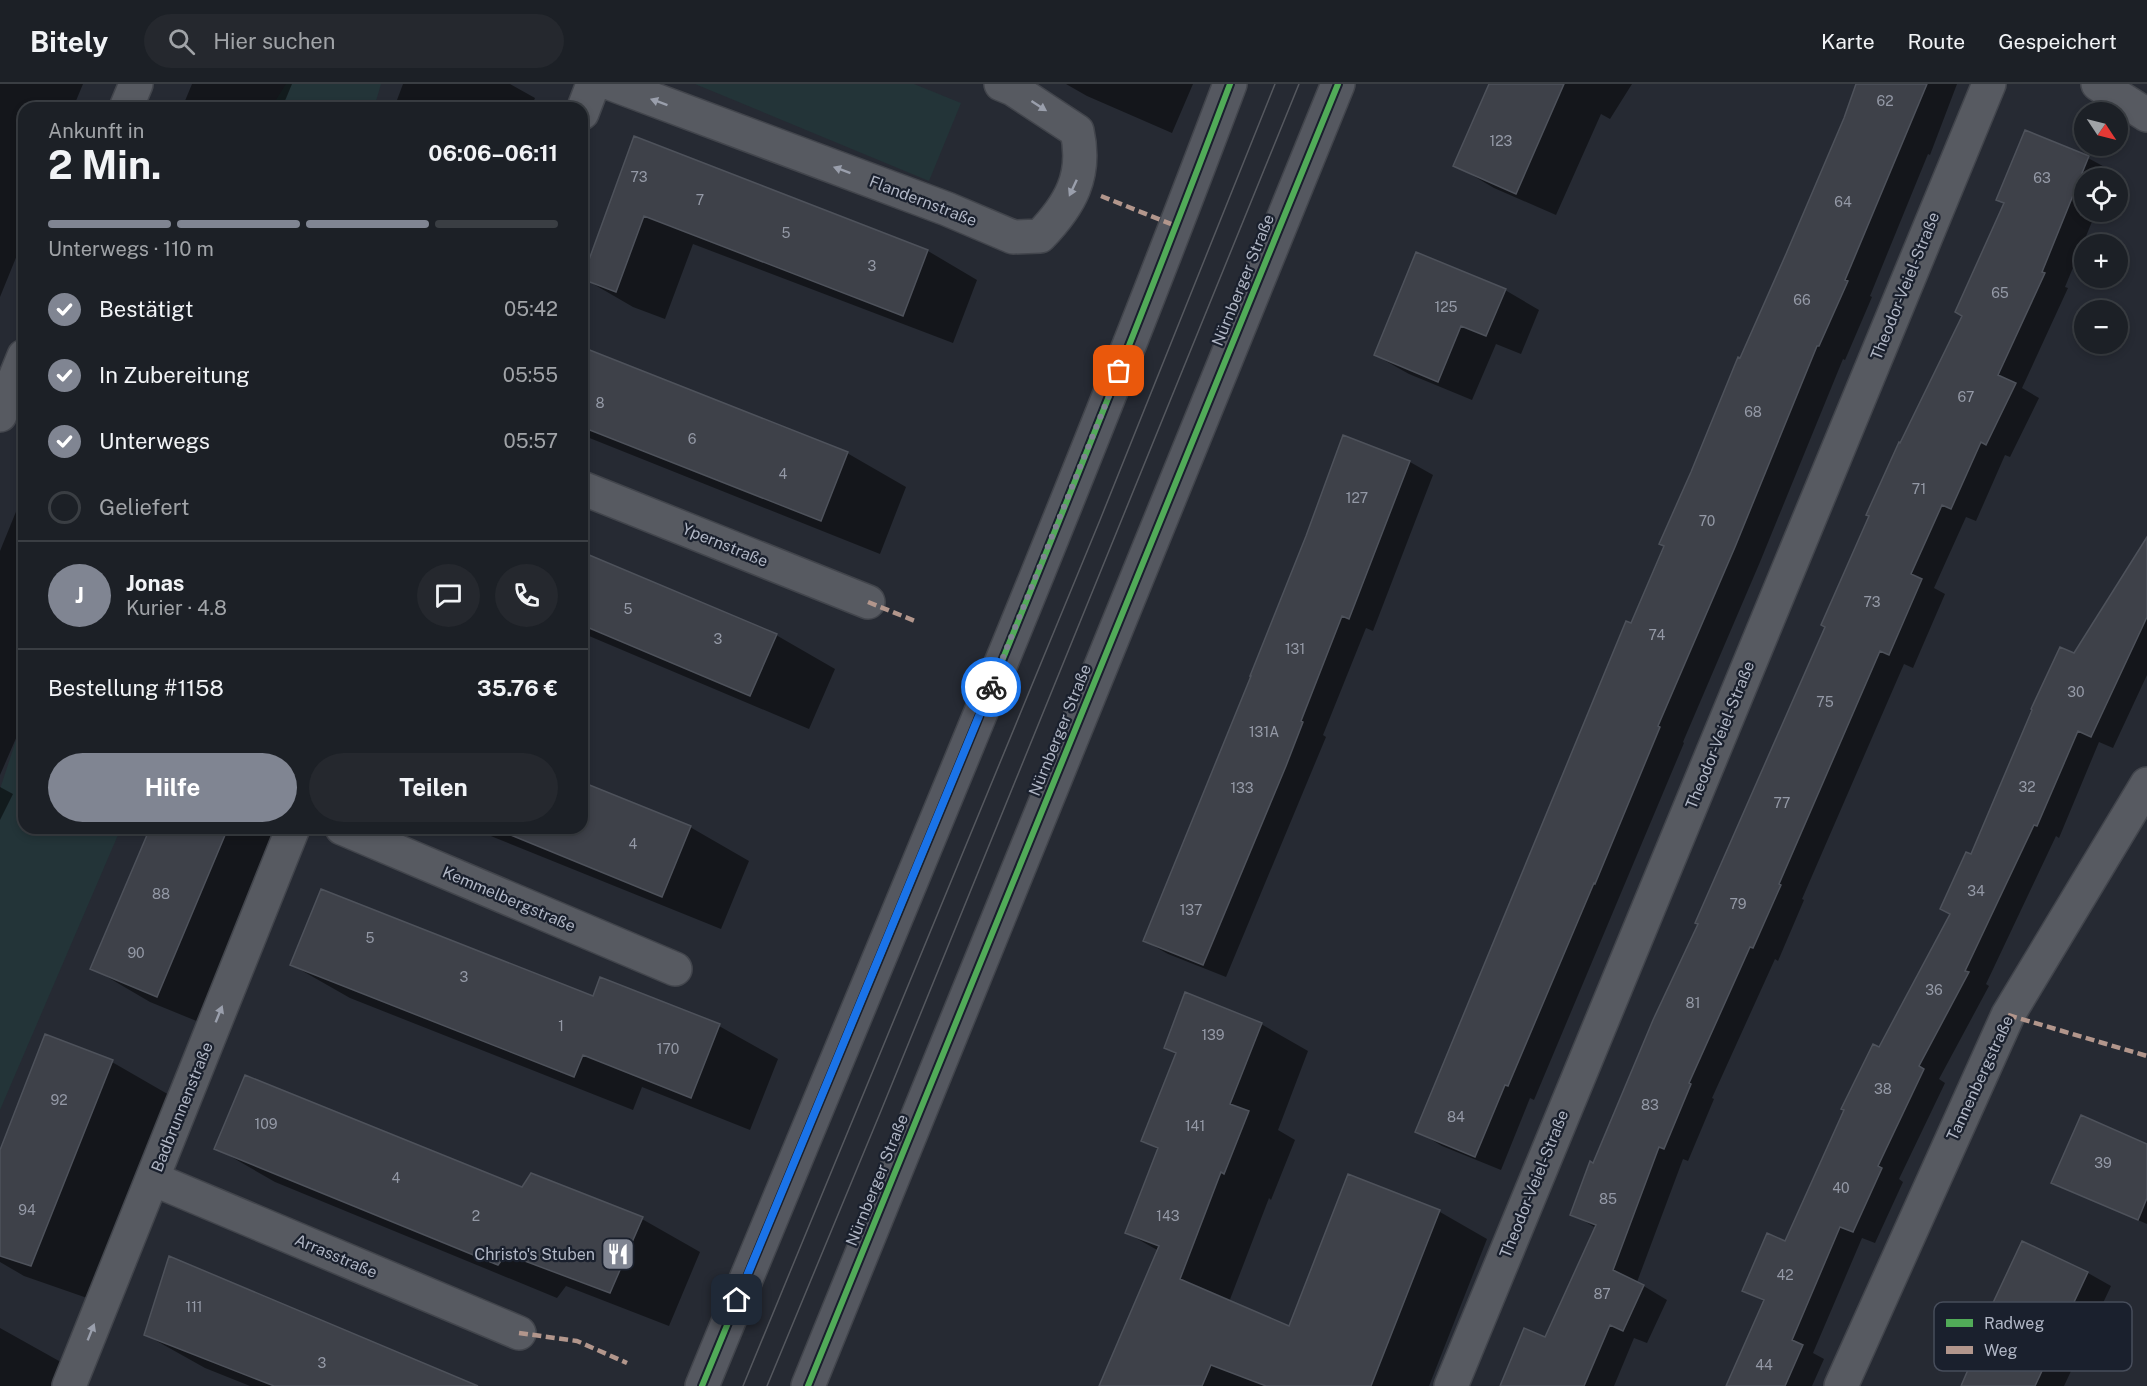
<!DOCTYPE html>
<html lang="de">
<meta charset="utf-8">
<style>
body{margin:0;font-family:"Public Sans",sans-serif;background:#25282e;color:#f1f3f6;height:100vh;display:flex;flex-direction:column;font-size:22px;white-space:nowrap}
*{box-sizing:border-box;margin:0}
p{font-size:20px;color:#a0a3a7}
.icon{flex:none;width:33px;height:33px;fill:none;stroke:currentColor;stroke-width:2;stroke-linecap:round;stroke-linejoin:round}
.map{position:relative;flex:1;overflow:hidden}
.side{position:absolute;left:18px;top:18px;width:570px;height:732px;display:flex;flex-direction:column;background:#1c2026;border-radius:18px;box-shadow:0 3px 9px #0003,0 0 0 2px #3a3e43}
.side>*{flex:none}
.needle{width:39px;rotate:125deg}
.controls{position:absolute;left:2074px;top:18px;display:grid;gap:12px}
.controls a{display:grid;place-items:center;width:54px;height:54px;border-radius:50%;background:#1c2026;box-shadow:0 3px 9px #0003,0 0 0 2px #3a3e43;font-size:30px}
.pin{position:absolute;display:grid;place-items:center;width:51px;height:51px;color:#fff;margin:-26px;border-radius:12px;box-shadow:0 3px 9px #0006}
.courier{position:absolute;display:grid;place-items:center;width:60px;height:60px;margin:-30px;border:4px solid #1a73e8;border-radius:50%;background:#fff;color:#222;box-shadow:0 2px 8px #0007}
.summary em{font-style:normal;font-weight:700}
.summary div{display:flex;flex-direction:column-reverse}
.summary{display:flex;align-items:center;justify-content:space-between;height:102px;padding:0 30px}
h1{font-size:39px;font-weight:700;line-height:45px}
.bar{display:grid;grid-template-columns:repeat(4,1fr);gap:9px 6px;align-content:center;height:72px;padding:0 30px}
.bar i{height:8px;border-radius:4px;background:#3a3e43}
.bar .on{background:#808592}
.bar p{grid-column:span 4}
.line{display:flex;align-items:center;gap:15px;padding:0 30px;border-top:2px solid #3a3e43}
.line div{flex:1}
.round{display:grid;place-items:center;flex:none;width:63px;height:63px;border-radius:32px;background:#25282e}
ol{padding:0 30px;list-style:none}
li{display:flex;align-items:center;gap:18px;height:66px}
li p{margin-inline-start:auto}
li .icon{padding:6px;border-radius:50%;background:#808592;color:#fff;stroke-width:4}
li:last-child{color:#a0a3a7}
li i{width:33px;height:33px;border:3px solid #3a3e43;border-radius:50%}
.cta{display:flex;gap:12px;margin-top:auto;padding:12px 30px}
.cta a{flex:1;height:69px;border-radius:36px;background:#808592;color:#fff;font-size:24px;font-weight:700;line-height:69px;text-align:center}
.cta a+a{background:#25282e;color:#f1f3f6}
header{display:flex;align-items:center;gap:36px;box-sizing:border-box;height:84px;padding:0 30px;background:#1c2026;border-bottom:2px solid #3a3e43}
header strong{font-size:28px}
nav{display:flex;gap:33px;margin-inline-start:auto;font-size:21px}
.search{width:420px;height:54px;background:#25282e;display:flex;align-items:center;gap:15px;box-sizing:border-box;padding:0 21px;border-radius:33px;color:#a0a3a7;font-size:22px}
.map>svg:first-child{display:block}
</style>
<header>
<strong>Bitely</strong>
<div class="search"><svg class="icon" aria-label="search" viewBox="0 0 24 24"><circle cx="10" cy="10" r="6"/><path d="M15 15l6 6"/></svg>Hier suchen</div>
<nav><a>Karte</a><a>Route</a><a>Gespeichert</a></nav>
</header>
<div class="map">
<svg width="2147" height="1302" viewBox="0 0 2147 1302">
<rect width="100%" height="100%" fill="#262a33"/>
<path fill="#233438" d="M286,0H381L374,24H271Z
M695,0H914L961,19L929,97Z
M24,632V744H121L0,1026V705Z"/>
<path fill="#0007" d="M0,0H83L73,24H24V154L0,213Z
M192,0H292L282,24H182Z
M403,0H510L535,14L531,24H394Z
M1066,0H1193L1172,49L1087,12Z
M1490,0H1632L1610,35L1601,30L1556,131L1494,104L1455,81Z
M1858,0H1957L1930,71L1928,70L1870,212L1872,213L1845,276L1843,275L1760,478L1683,658L1684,659L1534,1016L1530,1014L1501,1086L1442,1062L1417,1047Z
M635,54L928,167L977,196L953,259L693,160L665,235L633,223L583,194Z
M2088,74L2112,87L2109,94H2085V128H2096L2065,203L2068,204L2022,304L2039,314L2010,373L2005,371L1976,437L1966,433L1934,504L1945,510L1913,584L1904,580L1802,815L1804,816L1778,877L1775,875L1712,1014L1714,1015L1688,1077L1683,1075L1637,1198L1667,1216L1647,1259L1634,1254L1614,1302H1501L1546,1255L1596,1144L1572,1130L1594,1081Z
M1505,206L1539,226L1521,270L1496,260L1472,316L1409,290L1375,271Z
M582,264L847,369L906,403L880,470L582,351Z
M1343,353L1410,378L1433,391L1373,547L1366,544L1323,651L1326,653L1226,893L1168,870L1145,857L1307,452Z
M24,408V636L0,691V467Z
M2147,456V591L2113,664L2099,658L2059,754L2056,752L1986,900L1989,902L1939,995L1945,999L1899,1095L1903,1098L1875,1159L1862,1154L1813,1269L1824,1275L1812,1302H1727L1765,1218L1744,1206L1786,1159L1879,965L1952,830L1972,772L2074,571Z
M582,469L776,551L835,585L809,645L582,549Z
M582,699L690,743L749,777L721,845L471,744H582Z
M0,703L13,710L0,736Z
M162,744H302L216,945L150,918L92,884Z
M292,881L593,914L719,942L778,975L750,1046L642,1003L633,1026L350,914Z
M1261,940L1308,967L1278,1046L1295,1056L1271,1116L1269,1114L1229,1218L1290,1244L1349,1092L1440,1128L1487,1155L1429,1302H1101L1159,1167L1127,1149L1159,1066L1143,1057L1177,971L1165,964Z
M112,978L171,1012L90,1215L24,1192L0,1178V1071Z
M2147,1061V1140L2064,1104Z
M216,1064L642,1135L700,1168L669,1242L566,1202L557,1214L275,1098Z
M2088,1189L2111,1202L2064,1302H1963L1990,1239Z
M0,1244L68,1282L60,1302H0Z
M146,1251L469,1302H250L205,1284Z"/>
<path fill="#3e4149" stroke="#4e525b" stroke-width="1.5" d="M1489,0H1564L1516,110L1453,82Z
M1856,0H1927L1845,196L1848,197L1819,262H1817L1735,463L1658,642L1660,643L1595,800L1594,799L1508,1002L1505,1001L1475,1073L1415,1048L1626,537L1631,539L1664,462L1659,460L1691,388L1738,273L1740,274L1786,170L1844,34Z
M2025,46L2089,72L2042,188L2045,189L1998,291L2016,299L1986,361L1981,358L1951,425L1942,421L1911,490L1922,495L1889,571L1880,567L1779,800L1781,801L1753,864L1750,863L1689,999L1691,1000L1664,1065L1659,1063L1613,1186L1644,1201L1623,1247L1610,1241L1584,1302H1500L1524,1244L1545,1253L1596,1141L1570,1131L1590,1077L1593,1079L1653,936L1698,840L1695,839L1825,543L1821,541L1869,432L1866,431L1899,358L1900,359L1962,232L1955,228L2004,119L1996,116Z
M634,52L928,166L903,232L644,132L616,208L582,195Z
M1416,168L1506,205L1486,252L1461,242L1438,298L1374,271Z
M582,263L848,368L821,437L582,343Z
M1343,351L1410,377L1349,535L1342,532L1301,637L1303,638L1286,682L1203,881L1143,857L1251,592H1250L1306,452Z
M2147,453V533L2091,653L2078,647L2037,742L2034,741L1965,887L1969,888L1919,982L1924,985L1878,1082L1882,1084L1853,1148L1840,1143L1792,1256L1803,1261L1785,1302H1726L1764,1216L1742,1207L1767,1149L1785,1157L1844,1026L1841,1025L1873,960L1879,963L1950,830L1940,825L1966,768L1971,770L2032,626L2031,625L2060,563L2074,569Z
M582,468L777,550L750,612L582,541Z
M582,698L691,742L662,813L496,745L582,744Z
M150,744H228L157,913L90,885Z
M321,805L593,912L600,893L720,940L691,1014L583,971L574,993L290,881Z
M1185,908L1262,939L1230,1020L1249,1027L1224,1090L1221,1088L1180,1195L1289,1242L1348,1090L1440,1126L1371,1302H1266L1211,1281L1202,1302H1099L1159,1162L1125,1149L1158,1064L1141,1057L1176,969L1164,964Z
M45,950L113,976L31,1182L0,1172V1066Z
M245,991L522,1103L531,1089L643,1133L610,1209L506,1170L498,1181L214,1065Z
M2081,1031L2147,1060V1114L2138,1136L2051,1099Z
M2022,1157L2088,1188L2035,1302H1961L1988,1239L1984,1238Z
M169,1172L478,1302H274L144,1251Z"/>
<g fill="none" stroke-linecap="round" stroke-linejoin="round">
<defs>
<path id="minor" d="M612,0L947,125L1013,153L1040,152C1070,121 1087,92 1077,47L1013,5L1001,0
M2098,0L2147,31
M126,24L136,0
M582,29L593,0
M0,331L24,272
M582,404L868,518
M342,744L675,885
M153,1095L519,1249
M69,1302L293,744
M1451,1302L1989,0
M1841,1302L2008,931L2147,700"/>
<path id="secondary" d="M702,1302C880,869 1065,438 1230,0
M808,1302L1338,0"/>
</defs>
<use href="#minor" stroke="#42454c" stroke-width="36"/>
<use href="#secondary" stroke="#42454c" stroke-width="36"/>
<use href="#minor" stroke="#575a61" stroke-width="33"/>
<use href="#secondary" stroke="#555860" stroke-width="33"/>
<path stroke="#55585f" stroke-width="1.5" d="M743,1302L1100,436L1275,0
M767,1302C947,869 1125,435 1299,0"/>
<path stroke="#b2968c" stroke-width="4.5" stroke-dasharray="9 4.5" stroke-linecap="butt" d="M1101,112L1176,142
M868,518L915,537
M2008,931L2147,972
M519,1249L577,1257L627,1279"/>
<defs>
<path id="cycleway" d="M702,1302C880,869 1065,438 1230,0
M808,1302L1338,0"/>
</defs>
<use href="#cycleway" stroke="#1a202d" stroke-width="10"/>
<use href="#cycleway" stroke="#51ab58" stroke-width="6"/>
</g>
<defs><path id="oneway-solid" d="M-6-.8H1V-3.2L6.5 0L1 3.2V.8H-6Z" transform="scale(1.5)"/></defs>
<g fill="#9a9fac">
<use href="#oneway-solid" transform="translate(659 18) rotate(-160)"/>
<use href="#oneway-solid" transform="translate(1039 22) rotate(33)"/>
<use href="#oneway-solid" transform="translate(842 86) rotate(-160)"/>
<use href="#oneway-solid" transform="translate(1073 104) rotate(115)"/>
<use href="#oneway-solid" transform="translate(219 930) rotate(-68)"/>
<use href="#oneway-solid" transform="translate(91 1248) rotate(-68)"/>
</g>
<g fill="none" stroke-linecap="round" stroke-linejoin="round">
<path stroke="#808592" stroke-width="6" stroke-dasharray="0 10.8" d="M991,603L1119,287"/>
<path stroke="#1a73e8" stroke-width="8" d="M737,1216L991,603"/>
</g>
<defs>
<symbol id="restaurant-square" viewBox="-11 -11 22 22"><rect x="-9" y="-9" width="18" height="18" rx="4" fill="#808592" stroke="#1a202d"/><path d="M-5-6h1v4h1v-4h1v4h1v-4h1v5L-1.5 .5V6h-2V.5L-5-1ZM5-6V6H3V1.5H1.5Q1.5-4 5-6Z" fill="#fff"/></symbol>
</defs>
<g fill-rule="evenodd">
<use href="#restaurant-square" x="599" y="1151" width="38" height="38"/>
</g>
<g text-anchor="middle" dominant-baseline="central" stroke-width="4.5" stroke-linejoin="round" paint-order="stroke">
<g font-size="14" fill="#9499a6">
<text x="1885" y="17">62</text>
<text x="1501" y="57">123</text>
<text x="639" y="93">73</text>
<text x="2042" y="94">63</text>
<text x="700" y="116">7</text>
<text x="1843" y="118">64</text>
<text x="786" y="149">5</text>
<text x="872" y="182">3</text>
<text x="2000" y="209">65</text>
<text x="1802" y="216">66</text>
<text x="1446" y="223">125</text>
<text x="1966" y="313">67</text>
<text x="600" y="319">8</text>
<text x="1753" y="328">68</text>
<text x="692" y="355">6</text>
<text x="783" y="390">4</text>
<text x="1919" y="405">71</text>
<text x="1357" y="414">127</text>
<text x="1707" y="437">70</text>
<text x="1872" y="518">73</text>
<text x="628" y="525">5</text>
<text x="1657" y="551">74</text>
<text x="718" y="555">3</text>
<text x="1295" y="565">131</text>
<text x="2076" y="608">30</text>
<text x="1825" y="618">75</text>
<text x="1264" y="648">131A</text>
<text x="2027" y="703">32</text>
<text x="1242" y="704">133</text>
<text x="1782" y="719">77</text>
<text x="633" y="760">4</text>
<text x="1976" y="807">34</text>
<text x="161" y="810">88</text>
<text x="1738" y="820">79</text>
<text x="1191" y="826">137</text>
<text x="370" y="854">5</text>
<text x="136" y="869">90</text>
<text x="464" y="893">3</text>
<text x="1934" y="906">36</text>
<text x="1693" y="919">81</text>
<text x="561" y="942">1</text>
<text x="1213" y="951">139</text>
<text x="668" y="965">170</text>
<text x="1883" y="1005">38</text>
<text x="59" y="1016">92</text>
<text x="1650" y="1021">83</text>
<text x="1456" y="1033">84</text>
<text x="266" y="1040">109</text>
<text x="1195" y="1042">141</text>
<text x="2103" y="1079">39</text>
<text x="396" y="1094">4</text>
<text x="1841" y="1104">40</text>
<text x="1608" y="1115">85</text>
<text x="27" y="1126">94</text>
<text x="476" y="1132">2</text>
<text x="1168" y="1132">143</text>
<text x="1785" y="1191">42</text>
<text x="1602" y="1210">87</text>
<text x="194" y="1223">111</text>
<text x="322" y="1279">3</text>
<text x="1764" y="1281">44</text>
</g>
<g font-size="16" fill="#b0b6c5" stroke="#1a202d">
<text transform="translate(923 117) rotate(21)">Flandernstraße</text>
<text transform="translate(1243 196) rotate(-68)">Nürnberger Straße</text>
<text transform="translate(1905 202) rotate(-68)">Theodor-Veiel-Straße</text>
<text transform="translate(725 461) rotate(22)">Ypernstraße</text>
<text transform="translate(1060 646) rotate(-68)">Nürnberger Straße</text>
<text transform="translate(1720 651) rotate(-68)">Theodor-Veiel-Straße</text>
<text transform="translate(509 815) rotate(23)">Kemmelbergstraße</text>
<text transform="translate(1980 994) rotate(-65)">Tannenbergstraße</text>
<text transform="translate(182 1023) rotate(-68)">Badbrunnenstraße</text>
<text transform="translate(877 1096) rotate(-68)">Nürnberger Straße</text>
<text transform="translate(1534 1100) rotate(-68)">Theodor-Veiel-Straße</text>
<text transform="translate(336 1172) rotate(23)">Arrasstraße</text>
</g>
<g font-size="16" fill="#b0b6c5" stroke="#1a202d" text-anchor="end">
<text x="595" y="1170">Christo's Stuben</text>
</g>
</g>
<rect x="1934" y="1218" width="198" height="69" rx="9" fill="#1a202d" stroke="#474d5b" stroke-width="1.5"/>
<rect x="1946" y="1235" width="27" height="8" fill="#51ab58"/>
<rect x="1946" y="1262" width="27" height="8" fill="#b2968c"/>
<g font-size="16" fill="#b0b6c5">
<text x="1984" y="1245">Radweg</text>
<text x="1984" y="1272">Weg</text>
</g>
</svg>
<div class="controls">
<a><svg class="needle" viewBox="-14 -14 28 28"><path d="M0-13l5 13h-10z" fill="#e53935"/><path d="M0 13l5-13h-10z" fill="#a0a3a7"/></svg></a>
<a><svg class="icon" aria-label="locate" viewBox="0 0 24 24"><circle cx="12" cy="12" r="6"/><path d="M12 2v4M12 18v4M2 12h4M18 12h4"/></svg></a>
<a>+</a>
<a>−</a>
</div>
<div class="pin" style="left:1119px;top:287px;background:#ea580c"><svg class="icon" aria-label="bag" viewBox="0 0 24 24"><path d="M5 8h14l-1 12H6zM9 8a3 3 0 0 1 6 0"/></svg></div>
<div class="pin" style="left:737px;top:1216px;background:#1f2937"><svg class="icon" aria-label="home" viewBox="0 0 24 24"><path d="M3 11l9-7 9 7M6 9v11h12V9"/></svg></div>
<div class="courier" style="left:991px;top:603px"><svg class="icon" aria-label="bike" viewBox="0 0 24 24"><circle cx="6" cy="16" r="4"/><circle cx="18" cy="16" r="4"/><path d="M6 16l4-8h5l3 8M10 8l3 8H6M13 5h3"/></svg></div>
<section class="side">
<div class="summary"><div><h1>2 Min.</h1><p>Ankunft in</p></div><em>06:06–06:11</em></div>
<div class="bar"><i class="on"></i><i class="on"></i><i class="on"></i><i></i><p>Unterwegs · 110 m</p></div>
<ol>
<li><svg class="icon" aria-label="check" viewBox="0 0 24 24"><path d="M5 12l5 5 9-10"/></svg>Bestätigt<p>05:42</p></li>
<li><svg class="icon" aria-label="check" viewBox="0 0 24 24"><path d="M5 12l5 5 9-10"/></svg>In Zubereitung<p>05:55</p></li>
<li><svg class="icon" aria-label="check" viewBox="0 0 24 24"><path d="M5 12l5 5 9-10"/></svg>Unterwegs<p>05:57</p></li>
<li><i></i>Geliefert</li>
</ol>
<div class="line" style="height:108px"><b class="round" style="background:#808592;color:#fff">J</b><div><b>Jonas</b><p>Kurier · 4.8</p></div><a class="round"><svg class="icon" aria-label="chat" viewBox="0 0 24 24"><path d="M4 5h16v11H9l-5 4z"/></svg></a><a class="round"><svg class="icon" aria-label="phone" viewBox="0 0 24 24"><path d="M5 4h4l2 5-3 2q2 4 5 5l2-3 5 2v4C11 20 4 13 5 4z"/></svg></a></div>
<div class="line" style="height:78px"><div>Bestellung #1158</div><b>35.76 €</b></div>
<div class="cta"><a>Hilfe</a><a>Teilen</a></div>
</section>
</div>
